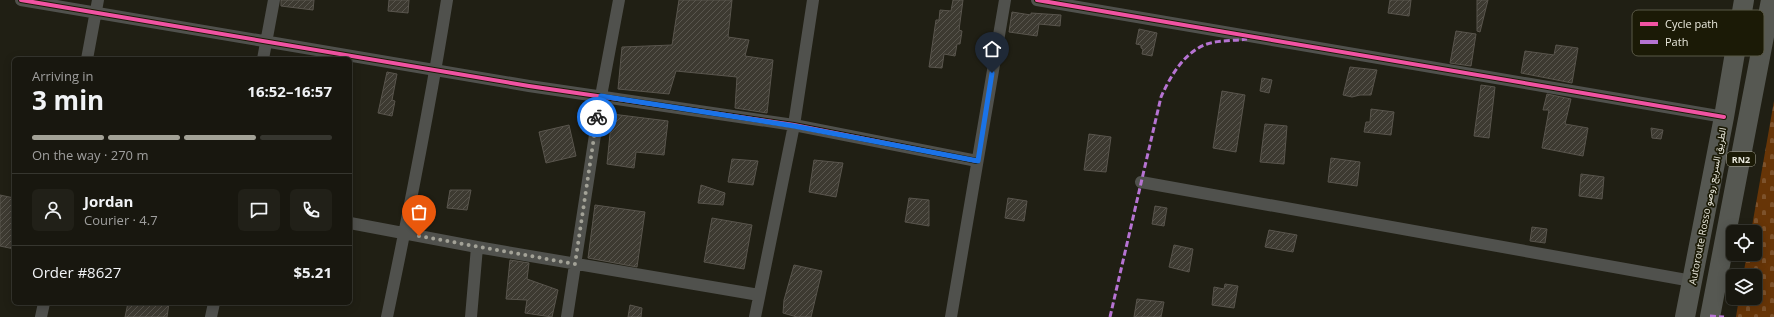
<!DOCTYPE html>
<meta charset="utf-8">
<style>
body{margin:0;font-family:"Open Sans",Vazirmatn,sans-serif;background:#212018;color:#f1f3f6;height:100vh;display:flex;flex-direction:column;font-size:15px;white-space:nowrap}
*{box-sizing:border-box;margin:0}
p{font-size:13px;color:#9f9f9e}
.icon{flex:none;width:22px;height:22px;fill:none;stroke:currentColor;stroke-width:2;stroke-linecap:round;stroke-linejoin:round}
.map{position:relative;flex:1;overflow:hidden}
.panel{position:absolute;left:12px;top:57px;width:340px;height:248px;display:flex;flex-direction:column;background:#18170f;border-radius:6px;box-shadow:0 2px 10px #0003,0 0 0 1px #36362f}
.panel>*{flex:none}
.fabs{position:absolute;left:1726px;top:225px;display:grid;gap:8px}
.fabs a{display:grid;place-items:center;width:36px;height:36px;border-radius:6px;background:#18170f;box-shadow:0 2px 10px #0003,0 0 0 1px #36362f;font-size:20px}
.pin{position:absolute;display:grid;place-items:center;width:34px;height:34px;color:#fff;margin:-41px -17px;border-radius:50% 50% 50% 0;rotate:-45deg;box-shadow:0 0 4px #0007}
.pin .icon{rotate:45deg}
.courier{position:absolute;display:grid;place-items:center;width:40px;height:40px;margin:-20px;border:3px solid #1a73e8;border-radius:50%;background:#fff;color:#222;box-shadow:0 1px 5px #0007}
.overview em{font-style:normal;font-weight:700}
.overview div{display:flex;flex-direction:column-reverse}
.overview{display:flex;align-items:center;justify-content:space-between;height:68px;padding:0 20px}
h1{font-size:26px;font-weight:700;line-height:30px}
.bar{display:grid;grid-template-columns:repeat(4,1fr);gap:6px 4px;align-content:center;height:48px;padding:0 20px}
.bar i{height:5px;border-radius:3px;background:#36362f}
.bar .on{background:#a3a297}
.bar p{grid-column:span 4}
.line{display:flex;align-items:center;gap:10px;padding:0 20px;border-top:1px solid #36362f}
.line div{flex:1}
.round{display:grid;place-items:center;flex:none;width:42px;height:42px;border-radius:6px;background:#212018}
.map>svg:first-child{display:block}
</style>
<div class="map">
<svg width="1774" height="317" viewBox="0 0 1774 317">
<defs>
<pattern id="cemetery-stones" width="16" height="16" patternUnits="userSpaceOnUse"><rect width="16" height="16" fill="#673507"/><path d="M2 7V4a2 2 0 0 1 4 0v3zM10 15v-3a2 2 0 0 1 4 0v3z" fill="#7d522b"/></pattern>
<pattern id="building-hatch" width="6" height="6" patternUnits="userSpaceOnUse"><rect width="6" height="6" fill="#3d3a31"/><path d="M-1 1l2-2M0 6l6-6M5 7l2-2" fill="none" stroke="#59564e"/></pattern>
</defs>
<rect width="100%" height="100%" fill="#201f14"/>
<path fill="url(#cemetery-stones)" d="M1774,101V317H1736L1739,298H1755V276H1743L1747,254H1755V232H1751Z"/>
<path fill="url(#building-hatch)" stroke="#59554d" d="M281,0H314L313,10L281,6Z
M389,0H409L408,13L388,11Z
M679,0H732L728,37L749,40L745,56L773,60L767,113L735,108L737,77L676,71L669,94L618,89L622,47L672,45Z
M953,0H963L959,30L962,31L960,44H957L955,56L944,54L942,68L929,67L936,20H939L940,10L951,11Z
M1390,0H1411L1409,16L1388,13Z
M1477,0H1488L1480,32L1477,31Z
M1012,12L1031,15V13L1061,15L1060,26L1039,24L1037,36L1009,32Z
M1139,29L1157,33L1152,56L1142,54L1143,49L1141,48V45L1136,44Z
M1456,31L1476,34L1471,66L1450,63Z
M1556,45L1578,48L1572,83L1521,73L1525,51L1554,55Z
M1350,67L1377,70L1371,95H1360L1352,97L1343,95Z
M387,72L397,74L392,100L395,101L392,116L378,113Z
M1262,78L1272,80L1269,93L1260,91Z
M1481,85L1495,87L1489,138L1474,136Z
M1222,91L1245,95L1236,152L1213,148Z
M1547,94L1571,99L1565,124L1588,128L1583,156L1542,148L1549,110H1543Z
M1371,109L1394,112L1391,135L1364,132L1366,122H1370Z
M612,114L668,121L664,155L636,152L634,168L607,164Z
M1265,124L1287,126L1284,164L1260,162Z
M569,125L576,156L546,163L539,132Z
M1651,128L1663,130L1661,139L1652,138Z
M1089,134L1111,137L1106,172L1084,170Z
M1331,158L1360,162L1357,186L1328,182Z
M732,159L758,161L753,185L728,182Z
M814,160L843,163L836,197L809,192Z
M1581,174L1604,177L1602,199L1579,196Z
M701,185L725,193L723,205L698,203Z
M450,190H471L467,210L447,208Z
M0,195L14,198V249L0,246Z
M909,198L929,200V226L905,222Z
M1008,198L1027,201L1024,221L1005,218Z
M595,205L645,212L637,267L588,258Z
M1155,206L1167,208L1164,226L1152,224Z
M712,218L752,225L744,269L704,262Z
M1532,227L1547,229L1545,243L1530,241Z
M1269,230L1297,235L1293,252L1265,247Z
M1174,245L1193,249L1189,272L1169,267Z
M510,260L529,263L527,279L558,290L552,317L525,313L527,300L506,299Z
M794,265L822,271L811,317H797L783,313L784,300Z
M1225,284L1238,286L1234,308L1212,305L1214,287L1224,289Z
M1137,299L1164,302L1161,317H1134Z
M128,303H169L167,317H125Z
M630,305L642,308L641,317H628Z"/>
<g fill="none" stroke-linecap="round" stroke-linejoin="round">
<path stroke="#50514d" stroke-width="12" d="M21,0L529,86L794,125L977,161
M1037,0L1724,117
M87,59L98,0
M263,59L274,0
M1141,182L1692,281
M350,223L477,247L759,295
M41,317L44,303
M211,317L214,303
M387,317C409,212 430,106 447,0
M471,317L477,247
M567,317L601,96L619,0
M755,317L794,125L813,0
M951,317L1005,0"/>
<path stroke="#565852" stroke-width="20" d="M1685,317L1724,117L1744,0
M1710,317L1771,0"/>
<path stroke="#b673d3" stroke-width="3" stroke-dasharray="6 3" stroke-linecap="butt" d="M1710,316L1724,317
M1110,317L1161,97C1170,77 1184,52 1207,44C1219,40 1234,41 1247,39"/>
<defs>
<path id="cycleway" d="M21,0L529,86L794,125L977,161
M1037,0L1724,117"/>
</defs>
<use href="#cycleway" stroke="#1b1a06" stroke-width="6"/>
<use href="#cycleway" stroke="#f153a3" stroke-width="4"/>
</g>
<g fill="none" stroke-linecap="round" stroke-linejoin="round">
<path stroke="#a3a297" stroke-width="4" stroke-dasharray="0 7.2" d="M419,236L575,264L597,117"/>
<path stroke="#1a73e8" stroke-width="5" d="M597,117L601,96L794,126L978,161L992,73"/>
</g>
<g text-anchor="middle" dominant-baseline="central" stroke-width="3.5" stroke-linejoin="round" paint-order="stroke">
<rect fill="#1b1a06" stroke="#acab9c" stroke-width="1" x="1727" y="152" width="28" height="14" rx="3"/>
<g font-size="9" font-weight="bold" fill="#eae9dd">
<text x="1741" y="159">RN2</text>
</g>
<g font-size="10" fill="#eae9dd" stroke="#1b1a06">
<text transform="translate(1707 206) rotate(-79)">Autoroute Rosso الطريق السريع روصو</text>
</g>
</g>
<rect x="1632" y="10" width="132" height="46" rx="6" fill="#1b1a06" stroke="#595846" stroke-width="1"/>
<rect x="1640" y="22" width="18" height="4" fill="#f153a3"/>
<rect x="1640" y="40" width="18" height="4" fill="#b673d3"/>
<g font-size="11" fill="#eae9dd">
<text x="1665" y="28">Cycle path</text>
<text x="1665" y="46">Path</text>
</g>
</svg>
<div class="fabs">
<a><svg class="icon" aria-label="locate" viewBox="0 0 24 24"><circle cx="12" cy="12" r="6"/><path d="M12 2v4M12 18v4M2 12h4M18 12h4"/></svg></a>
<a><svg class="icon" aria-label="layers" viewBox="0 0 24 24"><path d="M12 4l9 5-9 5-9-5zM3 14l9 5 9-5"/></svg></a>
</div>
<div class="pin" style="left:419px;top:236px;background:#ea580c"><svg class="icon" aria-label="bag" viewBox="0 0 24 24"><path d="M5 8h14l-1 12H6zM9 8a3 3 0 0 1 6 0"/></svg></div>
<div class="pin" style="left:992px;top:73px;background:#1f2937"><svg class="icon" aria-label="home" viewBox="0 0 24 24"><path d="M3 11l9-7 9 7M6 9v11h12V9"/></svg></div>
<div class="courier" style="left:597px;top:117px"><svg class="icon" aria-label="bike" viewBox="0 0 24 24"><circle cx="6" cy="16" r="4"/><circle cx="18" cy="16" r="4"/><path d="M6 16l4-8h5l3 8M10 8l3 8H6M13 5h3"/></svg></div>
<section class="panel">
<div class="overview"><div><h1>3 min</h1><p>Arriving in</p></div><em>16:52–16:57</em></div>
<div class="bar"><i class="on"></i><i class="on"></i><i class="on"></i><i></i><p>On the way · 270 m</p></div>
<div class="line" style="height:72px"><a class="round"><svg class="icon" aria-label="person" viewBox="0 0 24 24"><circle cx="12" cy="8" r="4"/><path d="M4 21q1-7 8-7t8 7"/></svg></a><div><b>Jordan</b><p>Courier · 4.7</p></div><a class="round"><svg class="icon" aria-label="chat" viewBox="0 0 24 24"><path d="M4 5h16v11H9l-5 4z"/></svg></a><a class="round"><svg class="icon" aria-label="phone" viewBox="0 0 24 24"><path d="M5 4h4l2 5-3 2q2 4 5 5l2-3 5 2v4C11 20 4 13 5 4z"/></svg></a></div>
<div class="line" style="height:52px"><div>Order #8627</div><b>$5.21</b></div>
</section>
</div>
